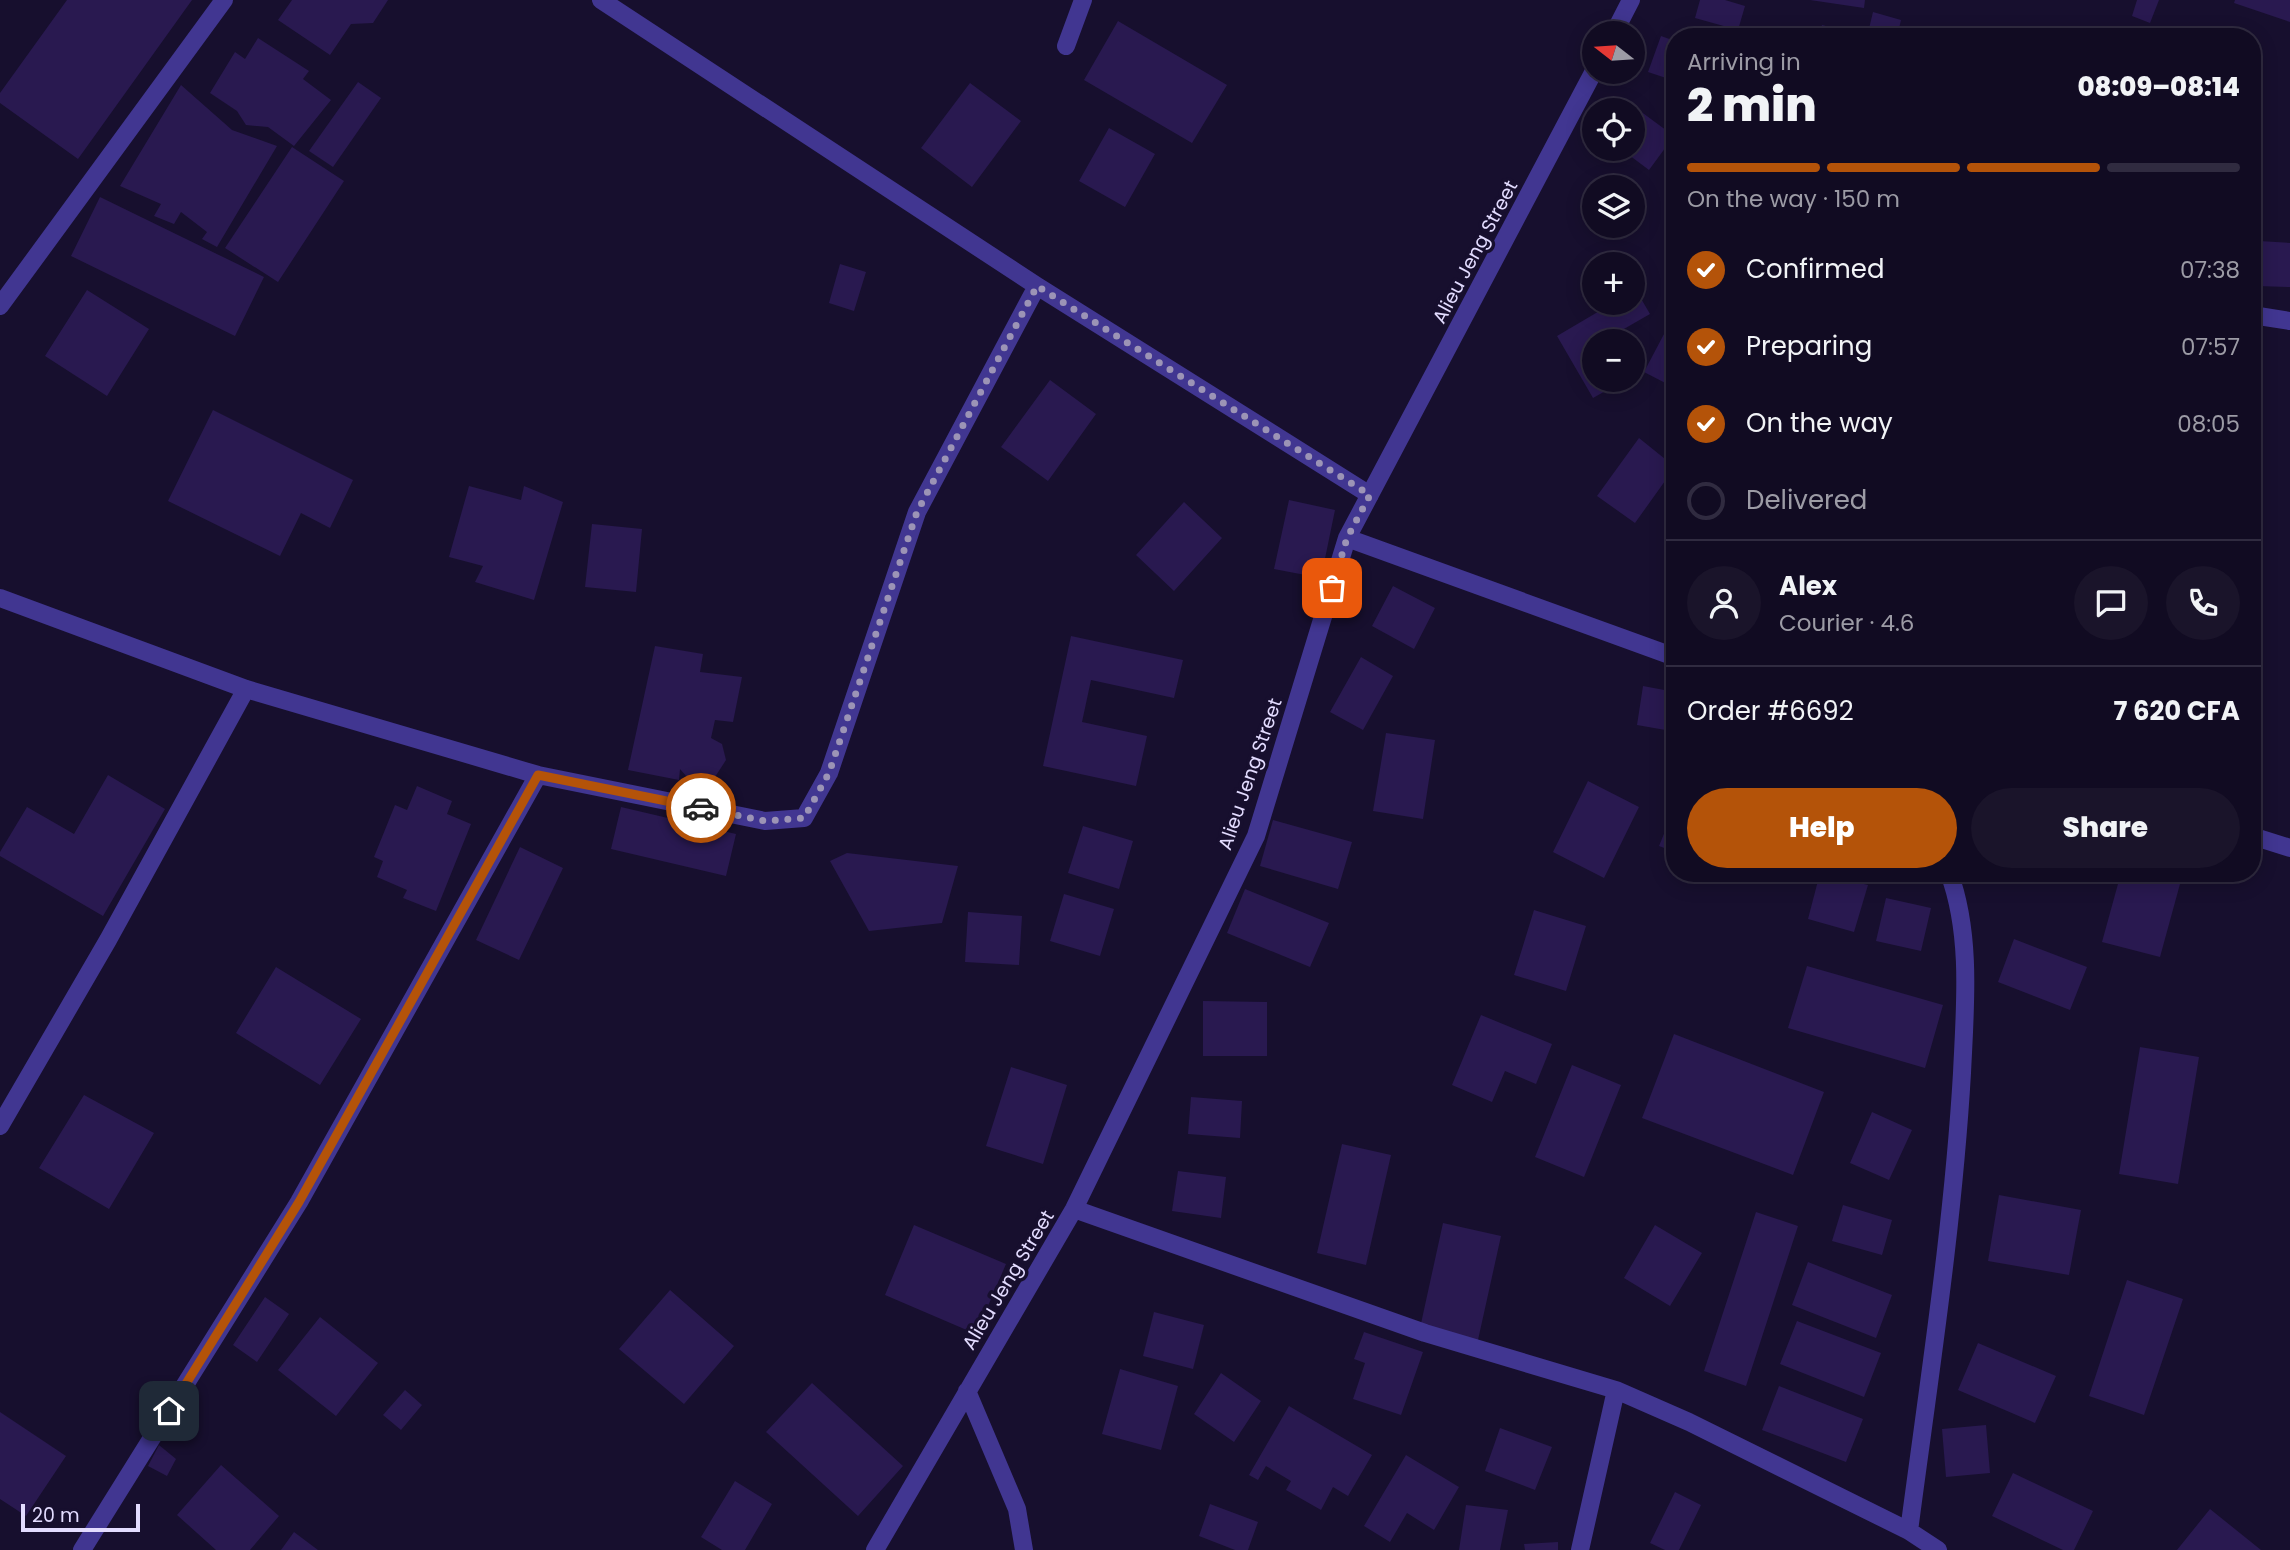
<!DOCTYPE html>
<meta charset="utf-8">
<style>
body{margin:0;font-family:Poppins,sans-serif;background:#1a142a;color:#f1f3f6;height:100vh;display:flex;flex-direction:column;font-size:26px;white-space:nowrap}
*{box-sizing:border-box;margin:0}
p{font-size:23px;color:#9c9ba5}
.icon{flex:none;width:38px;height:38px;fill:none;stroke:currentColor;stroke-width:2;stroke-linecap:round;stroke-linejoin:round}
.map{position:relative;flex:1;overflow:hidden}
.panel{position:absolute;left:1666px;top:28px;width:595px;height:854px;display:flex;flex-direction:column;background:#110b22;border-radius:28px;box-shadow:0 4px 18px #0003,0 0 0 2px #302b40}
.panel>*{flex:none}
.needle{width:46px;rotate:287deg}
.fabs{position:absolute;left:1582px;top:21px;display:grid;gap:14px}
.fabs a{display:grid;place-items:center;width:63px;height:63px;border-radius:50%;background:#110b22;box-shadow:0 4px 18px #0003,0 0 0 2px #302b40;font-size:35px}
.scale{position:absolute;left:21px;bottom:18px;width:119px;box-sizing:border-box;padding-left:7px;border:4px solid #e3dcff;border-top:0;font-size:19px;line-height:24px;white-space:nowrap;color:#e3dcff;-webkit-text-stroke:5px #170f2e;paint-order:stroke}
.pin{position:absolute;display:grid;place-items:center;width:60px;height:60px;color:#fff;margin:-30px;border-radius:14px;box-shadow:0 4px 10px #0006}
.courier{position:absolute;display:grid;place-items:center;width:70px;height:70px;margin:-35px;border:5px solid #b45309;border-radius:50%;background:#fff;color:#222;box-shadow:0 2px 9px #0007}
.headline em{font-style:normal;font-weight:800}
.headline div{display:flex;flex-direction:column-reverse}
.headline{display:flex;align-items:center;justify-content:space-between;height:119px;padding:0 21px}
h1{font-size:46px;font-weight:800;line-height:52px}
.bar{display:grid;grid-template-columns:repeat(4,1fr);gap:10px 7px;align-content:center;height:84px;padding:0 21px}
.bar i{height:9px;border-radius:5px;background:#302b40}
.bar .selected{background:#b45309}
.bar p{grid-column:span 4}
.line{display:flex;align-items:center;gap:18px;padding:0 21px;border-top:2px solid #302b40}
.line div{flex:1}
.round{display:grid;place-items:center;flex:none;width:74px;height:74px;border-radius:37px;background:#1a142a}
ol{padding:0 21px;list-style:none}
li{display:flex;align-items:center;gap:21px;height:77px}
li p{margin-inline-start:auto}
li .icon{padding:7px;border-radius:50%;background:#b45309;color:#fff;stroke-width:4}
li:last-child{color:#9c9ba5}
li i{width:38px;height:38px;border:4px solid #302b40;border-radius:50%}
.button{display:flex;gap:14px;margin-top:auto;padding:14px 21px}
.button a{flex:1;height:80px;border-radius:42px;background:#b45309;color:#fff;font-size:28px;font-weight:800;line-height:80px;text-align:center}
.button a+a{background:#1a142a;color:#f1f3f6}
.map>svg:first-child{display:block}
</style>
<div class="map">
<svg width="2290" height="1550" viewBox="0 0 2290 1550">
<rect width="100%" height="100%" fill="#170f2e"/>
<path fill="#291950" d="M67,0H192L78,159L0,103V93Z
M292,0H388L373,23L351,24L330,55L278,20Z
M1700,0H1725L1745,6L1738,30L1695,18Z
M1810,0H1865L1864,8Z
M2137,0H2159L2150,23L2132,16Z
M2235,0H2290V22L2234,3Z
M1873,12L1901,20L1897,37H1867Z
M1118,21L1227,85L1192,143L1084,80Z
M1822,25L1865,36V37H1819Z
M1661,36L1675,41V81L1648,72Z
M258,38L309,71L303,79L331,100L294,146L268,127L246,125L237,111L210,93L235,52L245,59Z
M358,82L381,98L333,167L309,151Z
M970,83L1021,121L972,187L921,148Z
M181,85L232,130L277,146L217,247L202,239L207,232L181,212L174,224L154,216L161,204L120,186Z
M1636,108L1674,136L1649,170L1621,149H1633V112Z
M1109,128L1155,154L1125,207L1079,181Z
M292,147L344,181L278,282L225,248Z
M100,197L264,277L235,336L71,256Z
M2259,241L2290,243V287L2257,286Z
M840,264L866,272L854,311L829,303Z
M87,290L149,329L107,396L45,356Z
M1636,290L1650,314L1603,341H1594V380H1625L1593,398L1557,336L1613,303H1633Z
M1673,317L1675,318V388L1644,372Z
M1050,380L1096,414L1048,481L1001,447Z
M213,410L353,480L330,528L301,513L280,556L168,501Z
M1639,438L1675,467L1635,523L1597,496Z
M469,486L521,500L524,486L563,502L534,600L475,582L483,566L449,557Z
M1289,500L1335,510L1321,578L1274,569Z
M1184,502L1222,538L1174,591L1136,555Z
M592,524L642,529L636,592L585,587Z
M1393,586L1435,608L1414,649L1372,626Z
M1071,636L1183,660L1174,698L1091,680L1082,722L1147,736L1136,786L1043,766Z
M655,646L703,654L700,672L742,677L733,722L715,720L711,738L722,744L726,760L715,777L703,782L687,777L680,769L679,780L628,770Z
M1361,657L1393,676L1363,730L1330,712Z
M1643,686L1675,692L1671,731L1637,725Z
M1386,733L1435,740L1423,819L1373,811Z
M108,775L165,809L103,916L0,856V852L27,807L74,834Z
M1588,781L1639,807L1604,878L1553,852Z
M417,786L452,801L447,814L471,824L436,911L403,898L407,890L377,877L383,861L374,857L395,805L407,810Z
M621,807L736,834L726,876L611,849Z
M1675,807V852L1659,846Z
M1273,820L1352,842L1338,889L1260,866Z
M1083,826L1133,841L1119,889L1068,873Z
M520,847L563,868L519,960L476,940Z
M847,853L958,866L942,923L869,931L830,861Z
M1820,873L1868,885L1854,932L1808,919Z
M2121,873H2183L2160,957L2102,942Z
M1245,889L1329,923L1310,967L1227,933Z
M1064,894L1114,909L1100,956L1050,941Z
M1886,898L1931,908L1921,951L1876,941Z
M1534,910L1586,926L1566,991L1514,975Z
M968,912L1022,916L1019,965L965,962Z
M2014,939L2087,967L2070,1010L1998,982Z
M1807,966L1943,1005L1925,1068L1788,1028Z
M276,967L361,1019L320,1085L236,1033Z
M1203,1001L1267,1002V1056H1203Z
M1481,1015L1552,1044L1536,1084L1505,1071L1492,1102L1452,1085Z
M1674,1034L1824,1092L1793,1175L1642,1118Z
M2140,1047L2199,1057L2178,1184L2119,1174Z
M1572,1065L1621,1085L1584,1177L1535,1157Z
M1011,1067L1067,1085L1043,1164L986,1146Z
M84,1095L154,1133L109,1209L39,1168Z
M1191,1097L1242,1101L1240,1138L1188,1134Z
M1872,1112L1912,1130L1889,1180L1850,1163Z
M1342,1144L1391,1155L1366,1265L1317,1253Z
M1178,1171L1226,1177L1221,1218L1172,1211Z
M1999,1195L2081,1210L2069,1275L1988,1261Z
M1843,1205L1892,1220L1882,1255L1832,1241Z
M1756,1212L1798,1226L1746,1386L1704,1371Z
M1443,1223L1501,1236L1478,1340L1420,1328Z
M914,1225L1006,1264L976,1334L885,1295Z
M1655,1225L1702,1253L1670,1306L1624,1278Z
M1808,1262L1892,1295L1876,1338L1792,1305Z
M2127,1280L2183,1299L2144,1415L2089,1396Z
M670,1290L734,1346L684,1404L619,1349Z
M265,1297L289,1314L257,1362L233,1345Z
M1154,1312L1204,1325L1193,1369L1143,1356Z
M320,1317L378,1363L336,1416L278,1370Z
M1797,1321L1881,1353L1864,1397L1780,1364Z
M1364,1332L1423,1352L1401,1415L1353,1399L1365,1363L1354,1359Z
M1978,1343L2056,1376L2035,1423L1958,1390Z
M1120,1369L1178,1386L1161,1450L1102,1434Z
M1221,1373L1261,1401L1234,1442L1194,1414Z
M812,1383L903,1466L858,1516L766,1432Z
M1779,1386L1863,1419L1846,1462L1762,1430Z
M405,1390L422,1405L401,1430L383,1415Z
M1289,1406L1372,1455L1348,1496L1333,1487L1321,1510L1286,1490L1291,1481L1266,1466L1258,1480L1249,1475Z
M0,1412L66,1456L26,1516L0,1499Z
M1986,1425L1990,1473L1946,1477L1942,1429Z
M1500,1428L1552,1447L1535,1490L1485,1471Z
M159,1445L176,1459L167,1476L148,1466Z
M1406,1455L1459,1487L1434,1530L1407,1513L1390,1542L1364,1526Z
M221,1465L279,1516L250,1550H216L177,1515Z
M2013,1473L2093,1511L2074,1550H2063L1992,1516Z
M735,1481L772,1504L745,1550H722L701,1537Z
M1675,1492L1701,1505L1679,1550H1665L1650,1543Z
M1210,1504L1258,1522L1248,1550H1235L1199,1536Z
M1466,1505L1508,1510L1500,1550H1459Z
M2210,1509L2261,1550H2177Z
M294,1532L318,1550H281Z
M1558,1542V1550H1525L1524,1544Z"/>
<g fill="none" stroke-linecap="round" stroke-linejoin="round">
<path stroke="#413691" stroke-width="18" d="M601,0L1037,286L1370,495
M1614,33L1631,0
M1066,46L1083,0
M0,306L224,0
M2252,315L2290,321
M1347,538L1675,657
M0,598L246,689L538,775L765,821L804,818L829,773L917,512L1037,286
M2252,836L2290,848
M0,1126L108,940L246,689
M1074,1209L1425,1333L1616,1390L1689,1422L1909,1531L1938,1550
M967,1391L1017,1509L1024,1550
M1909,1531C1929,1379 1953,1227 1962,1073C1965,1008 1972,935 1949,873
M82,1550L299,1202L538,775
M875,1550L1074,1209L1256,836L1347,538L1594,71
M1580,1550L1616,1390"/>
</g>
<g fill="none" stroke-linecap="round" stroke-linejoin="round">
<path stroke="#9c94b6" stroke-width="7" stroke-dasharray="0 12.6" d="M701,808L765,821L804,818L829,773L917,512L1037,286L1370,495L1347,538L1332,588"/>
<path stroke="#b45309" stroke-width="9" d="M169,1411L299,1202L538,775L701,808"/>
</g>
<g text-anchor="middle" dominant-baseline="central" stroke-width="7" stroke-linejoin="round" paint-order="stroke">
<g font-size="19" fill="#e3dcff" stroke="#170f2e">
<text transform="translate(1475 252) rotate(-62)">Alieu Jeng Street</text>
<text transform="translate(1250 774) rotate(-71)">Alieu Jeng Street</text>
<text transform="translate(1008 1280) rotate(-59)">Alieu Jeng Street</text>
</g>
</g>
</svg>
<div class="fabs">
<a><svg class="needle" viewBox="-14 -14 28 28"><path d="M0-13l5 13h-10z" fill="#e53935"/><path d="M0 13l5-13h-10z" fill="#9c9ba5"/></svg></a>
<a><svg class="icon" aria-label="locate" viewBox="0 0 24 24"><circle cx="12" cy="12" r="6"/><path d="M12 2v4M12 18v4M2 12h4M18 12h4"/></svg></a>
<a><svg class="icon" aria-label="layers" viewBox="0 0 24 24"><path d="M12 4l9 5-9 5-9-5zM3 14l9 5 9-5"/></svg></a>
<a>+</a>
<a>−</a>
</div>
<div class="scale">20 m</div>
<div class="pin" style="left:1332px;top:588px;background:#ea580c"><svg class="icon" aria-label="bag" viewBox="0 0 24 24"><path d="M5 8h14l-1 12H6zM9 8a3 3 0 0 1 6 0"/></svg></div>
<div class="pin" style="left:169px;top:1411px;background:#1f2937"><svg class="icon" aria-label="home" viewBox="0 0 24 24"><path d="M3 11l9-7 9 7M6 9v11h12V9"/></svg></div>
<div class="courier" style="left:701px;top:808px"><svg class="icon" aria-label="car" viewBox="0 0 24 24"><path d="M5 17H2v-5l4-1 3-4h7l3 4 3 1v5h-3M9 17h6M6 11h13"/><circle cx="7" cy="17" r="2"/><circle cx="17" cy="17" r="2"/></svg></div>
<section class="panel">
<div class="headline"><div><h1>2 min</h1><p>Arriving in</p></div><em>08:09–08:14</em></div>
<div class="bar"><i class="selected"></i><i class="selected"></i><i class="selected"></i><i></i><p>On the way · 150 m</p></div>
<ol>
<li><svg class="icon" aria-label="check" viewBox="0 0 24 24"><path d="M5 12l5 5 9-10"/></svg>Confirmed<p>07:38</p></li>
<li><svg class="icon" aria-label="check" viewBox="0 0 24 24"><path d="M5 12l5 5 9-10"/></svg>Preparing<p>07:57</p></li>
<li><svg class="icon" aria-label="check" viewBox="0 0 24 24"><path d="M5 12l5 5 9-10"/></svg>On the way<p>08:05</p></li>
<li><i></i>Delivered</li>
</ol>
<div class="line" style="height:126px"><a class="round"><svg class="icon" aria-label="person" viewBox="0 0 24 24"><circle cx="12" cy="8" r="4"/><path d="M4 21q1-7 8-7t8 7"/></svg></a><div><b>Alex</b><p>Courier · 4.6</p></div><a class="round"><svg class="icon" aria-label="chat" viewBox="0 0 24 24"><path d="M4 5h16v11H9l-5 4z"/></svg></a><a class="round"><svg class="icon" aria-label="phone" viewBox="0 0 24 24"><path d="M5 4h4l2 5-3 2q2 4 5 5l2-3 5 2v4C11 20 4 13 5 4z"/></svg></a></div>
<div class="line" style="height:91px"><div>Order #6692</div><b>7 620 CFA</b></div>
<div class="button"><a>Help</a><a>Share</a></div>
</section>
</div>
